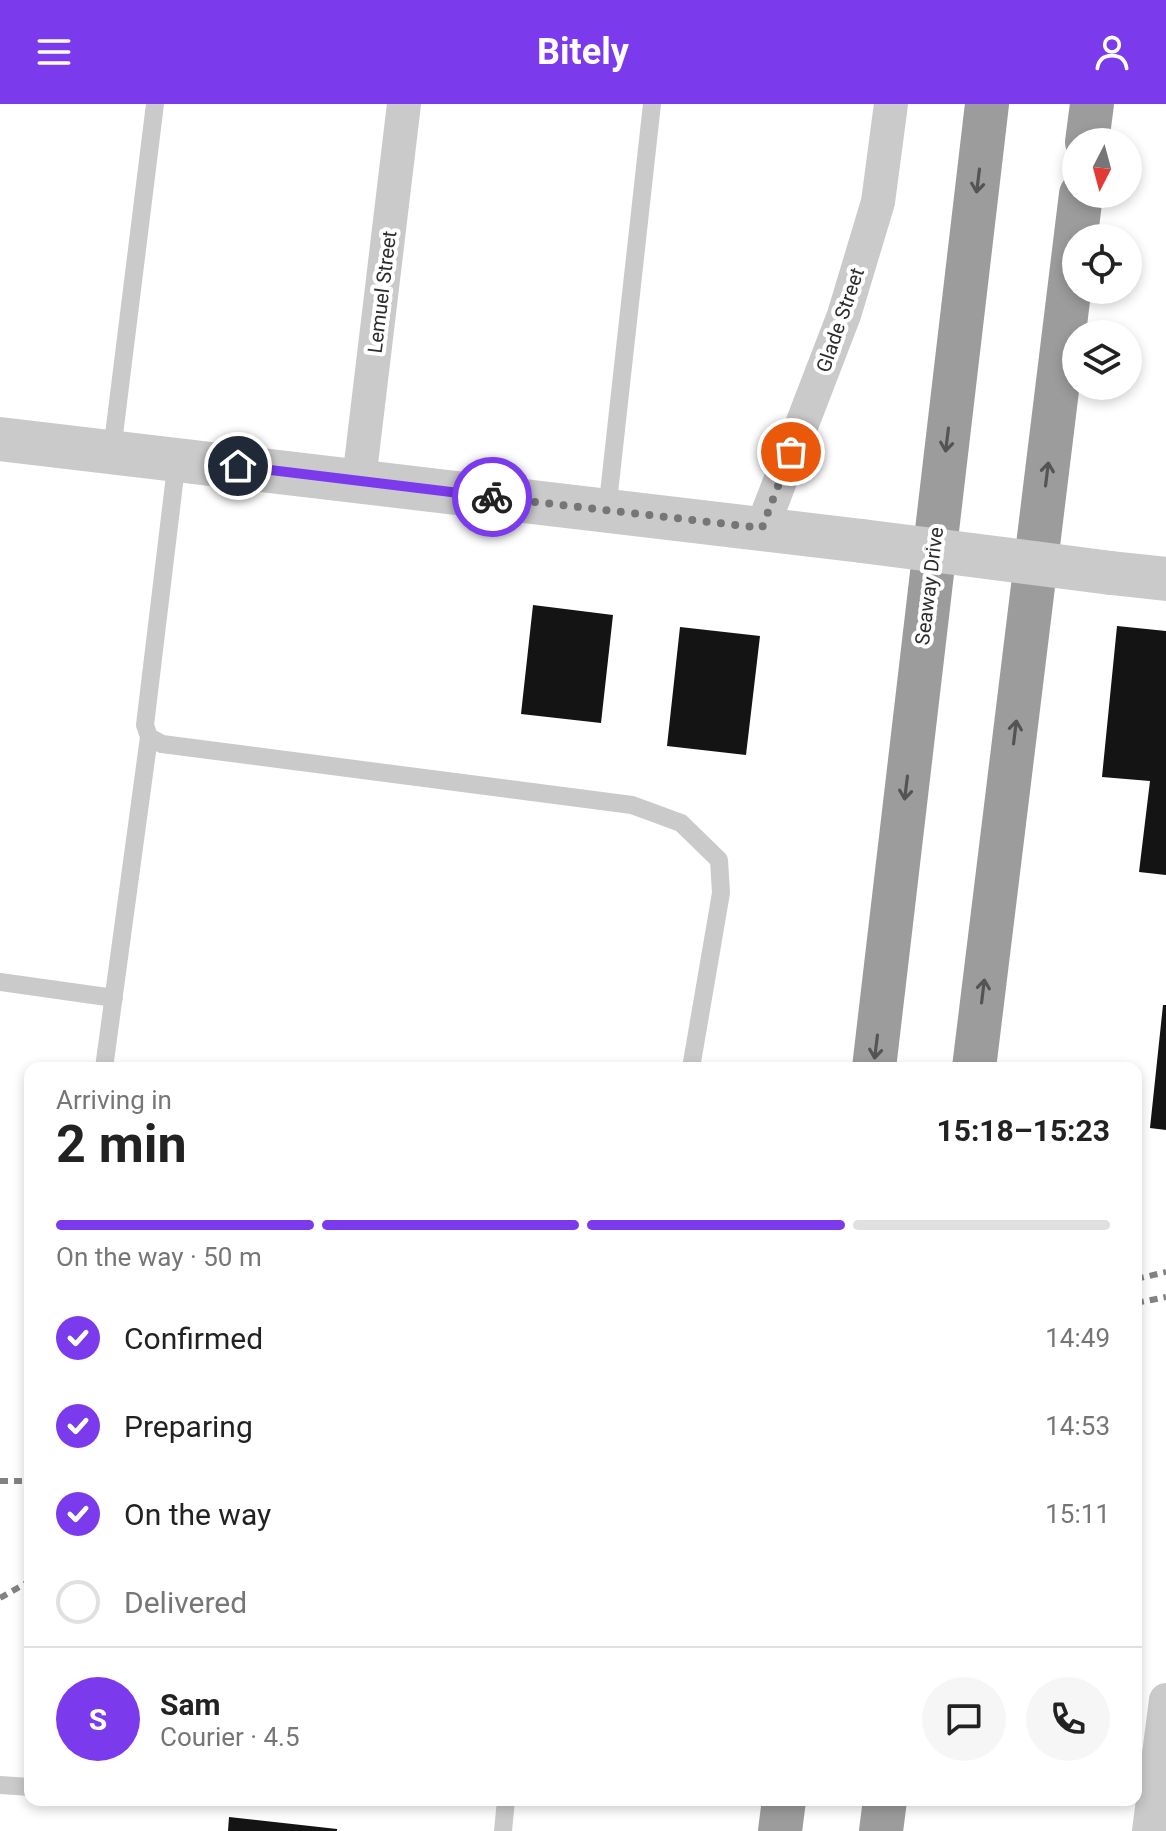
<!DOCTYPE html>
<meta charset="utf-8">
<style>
body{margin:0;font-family:Roboto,sans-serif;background:#f6f6f6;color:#222;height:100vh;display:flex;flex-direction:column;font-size:30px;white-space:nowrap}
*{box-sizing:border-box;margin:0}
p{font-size:26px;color:#767676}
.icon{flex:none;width:44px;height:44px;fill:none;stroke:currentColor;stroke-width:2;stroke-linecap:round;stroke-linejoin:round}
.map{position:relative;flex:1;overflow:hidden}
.drawer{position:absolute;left:24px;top:958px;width:1118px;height:744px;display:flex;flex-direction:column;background:#fff;border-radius:16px;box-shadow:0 4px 12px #0003}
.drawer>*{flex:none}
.needle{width:52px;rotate:186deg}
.fabs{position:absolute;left:1062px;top:24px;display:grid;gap:16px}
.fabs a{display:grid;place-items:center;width:80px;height:80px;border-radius:50%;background:#fff;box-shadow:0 4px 12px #0003;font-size:40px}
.pin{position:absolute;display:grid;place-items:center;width:68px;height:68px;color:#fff;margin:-34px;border:4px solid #fff;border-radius:50%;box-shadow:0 2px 8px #0007}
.courier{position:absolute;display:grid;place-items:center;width:80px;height:80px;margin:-40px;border:6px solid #7c3aed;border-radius:50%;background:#fff;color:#222;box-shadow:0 2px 10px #0007}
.overview em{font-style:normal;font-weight:700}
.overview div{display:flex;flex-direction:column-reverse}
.overview{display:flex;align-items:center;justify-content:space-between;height:136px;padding:0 32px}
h1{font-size:52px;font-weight:700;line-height:60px}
.bar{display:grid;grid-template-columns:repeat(4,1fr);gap:12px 8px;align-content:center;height:96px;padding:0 32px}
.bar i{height:10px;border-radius:6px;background:#e0e0e0}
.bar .active{background:#7c3aed}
.bar p{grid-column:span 4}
.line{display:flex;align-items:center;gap:20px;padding:0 32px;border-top:2px solid #e0e0e0}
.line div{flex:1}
.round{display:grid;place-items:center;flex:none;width:84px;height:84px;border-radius:42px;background:#f6f6f6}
ol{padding:0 32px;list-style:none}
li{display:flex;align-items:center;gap:24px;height:88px}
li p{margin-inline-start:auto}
li .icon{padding:8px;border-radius:50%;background:#7c3aed;color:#fff;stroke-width:4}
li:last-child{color:#767676}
li i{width:44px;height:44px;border:4px solid #e0e0e0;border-radius:50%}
header{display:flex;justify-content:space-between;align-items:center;height:104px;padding:0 32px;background:#7c3aed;color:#fff;font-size:36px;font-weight:700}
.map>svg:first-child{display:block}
</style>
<header><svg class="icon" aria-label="menu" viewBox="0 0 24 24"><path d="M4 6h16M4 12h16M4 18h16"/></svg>Bitely<svg class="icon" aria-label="person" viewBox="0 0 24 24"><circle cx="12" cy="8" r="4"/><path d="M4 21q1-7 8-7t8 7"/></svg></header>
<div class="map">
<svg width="1166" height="1727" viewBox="0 0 1166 1727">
<rect width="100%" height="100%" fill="#fff"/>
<path fill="#141414" d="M533,501L613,511L601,619L521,610Z
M1117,522L1166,527V771L1139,768L1150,677L1102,673Z
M680,523L760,532L746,651L667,642Z
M1163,901H1166V1026L1150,1024Z
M229,1713L337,1725V1727H228Z"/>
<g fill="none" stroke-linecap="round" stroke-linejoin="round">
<path stroke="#cacaca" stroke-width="18" d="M112,347L155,0
M177,355L145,621L149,633L162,640L632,701L681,719L719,756L721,789L691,964
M607,407L652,0
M0,878L114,894
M104,964L149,633
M0,1681L30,1683
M503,1727L506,1696"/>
<path stroke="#cacaca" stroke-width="34" d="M359,376L404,0
M762,424L844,211L878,98L891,0
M1149,1727L1166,1596"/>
<path stroke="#cacaca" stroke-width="44" d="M0,335L862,437
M1111,469L1166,475"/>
<path stroke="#9c9c9c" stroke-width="44" d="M1087,38L1092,0
M874,964L987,0
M974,964L1081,90
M780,1727L784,1696
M881,1727L885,1696"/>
<path stroke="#828282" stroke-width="6" stroke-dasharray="8 6" stroke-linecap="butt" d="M1136,1175L1166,1168
M1136,1199L1166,1193
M0,1377H30
M0,1494L30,1477"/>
<path stroke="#cacaca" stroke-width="44" d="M862,437L1111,469"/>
</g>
<defs><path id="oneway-shaft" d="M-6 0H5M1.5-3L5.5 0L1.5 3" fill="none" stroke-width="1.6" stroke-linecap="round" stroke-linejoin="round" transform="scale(2)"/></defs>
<g stroke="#545454">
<use href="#oneway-shaft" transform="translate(978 77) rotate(97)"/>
<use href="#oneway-shaft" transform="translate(947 336) rotate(97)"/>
<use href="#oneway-shaft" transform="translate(1047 370) rotate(-83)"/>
<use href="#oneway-shaft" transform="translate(1015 628) rotate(-83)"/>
<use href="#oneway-shaft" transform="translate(906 684) rotate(97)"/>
<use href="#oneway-shaft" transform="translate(983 887) rotate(-83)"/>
<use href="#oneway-shaft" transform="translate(876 943) rotate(97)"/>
</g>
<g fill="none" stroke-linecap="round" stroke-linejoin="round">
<path stroke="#767676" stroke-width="8" stroke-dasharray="0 14.4" d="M492,393L762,424L791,348"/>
<path stroke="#7c3aed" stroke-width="10" d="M238,362L492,393"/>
</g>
<g text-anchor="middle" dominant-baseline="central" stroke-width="8" stroke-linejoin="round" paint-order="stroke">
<g font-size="20" fill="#2d2d2d" stroke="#fff">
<text transform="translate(382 188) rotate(-83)">Lemuel Street</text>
<text transform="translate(840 216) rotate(-71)">Glade Street</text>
<text transform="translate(929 482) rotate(-83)">Seaway Drive</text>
</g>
</g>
</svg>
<div class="fabs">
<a><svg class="needle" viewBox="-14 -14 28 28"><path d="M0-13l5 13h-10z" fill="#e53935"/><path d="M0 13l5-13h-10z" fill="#767676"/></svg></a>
<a><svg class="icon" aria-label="locate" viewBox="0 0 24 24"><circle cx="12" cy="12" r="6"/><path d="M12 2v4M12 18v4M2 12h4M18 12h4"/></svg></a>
<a><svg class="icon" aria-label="layers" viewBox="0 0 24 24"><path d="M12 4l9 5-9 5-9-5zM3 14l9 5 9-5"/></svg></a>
</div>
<div class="pin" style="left:791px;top:348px;background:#ea580c"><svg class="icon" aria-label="bag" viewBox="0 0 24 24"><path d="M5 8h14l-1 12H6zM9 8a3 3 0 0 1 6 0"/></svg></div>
<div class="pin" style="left:238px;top:362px;background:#1f2937"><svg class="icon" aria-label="home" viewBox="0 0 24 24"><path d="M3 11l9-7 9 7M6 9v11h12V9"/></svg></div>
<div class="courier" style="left:492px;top:393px"><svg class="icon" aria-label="bike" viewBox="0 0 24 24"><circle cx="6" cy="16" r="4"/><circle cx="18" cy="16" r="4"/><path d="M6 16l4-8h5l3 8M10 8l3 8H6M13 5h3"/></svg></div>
<section class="drawer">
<div class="overview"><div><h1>2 min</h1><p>Arriving in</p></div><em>15:18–15:23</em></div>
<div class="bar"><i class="active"></i><i class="active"></i><i class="active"></i><i></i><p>On the way · 50 m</p></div>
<ol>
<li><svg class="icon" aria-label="check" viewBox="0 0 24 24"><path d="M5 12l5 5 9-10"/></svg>Confirmed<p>14:49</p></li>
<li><svg class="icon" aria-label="check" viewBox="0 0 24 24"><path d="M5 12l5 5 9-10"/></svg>Preparing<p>14:53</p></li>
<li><svg class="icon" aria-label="check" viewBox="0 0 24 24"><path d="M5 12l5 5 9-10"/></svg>On the way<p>15:11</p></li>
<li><i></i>Delivered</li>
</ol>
<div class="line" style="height:144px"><b class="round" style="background:#7c3aed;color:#fff">S</b><div><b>Sam</b><p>Courier · 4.5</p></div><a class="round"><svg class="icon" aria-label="chat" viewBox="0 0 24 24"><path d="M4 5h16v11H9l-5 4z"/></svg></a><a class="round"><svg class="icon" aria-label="phone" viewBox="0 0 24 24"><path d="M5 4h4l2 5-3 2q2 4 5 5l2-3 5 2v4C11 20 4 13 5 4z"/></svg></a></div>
</section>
</div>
